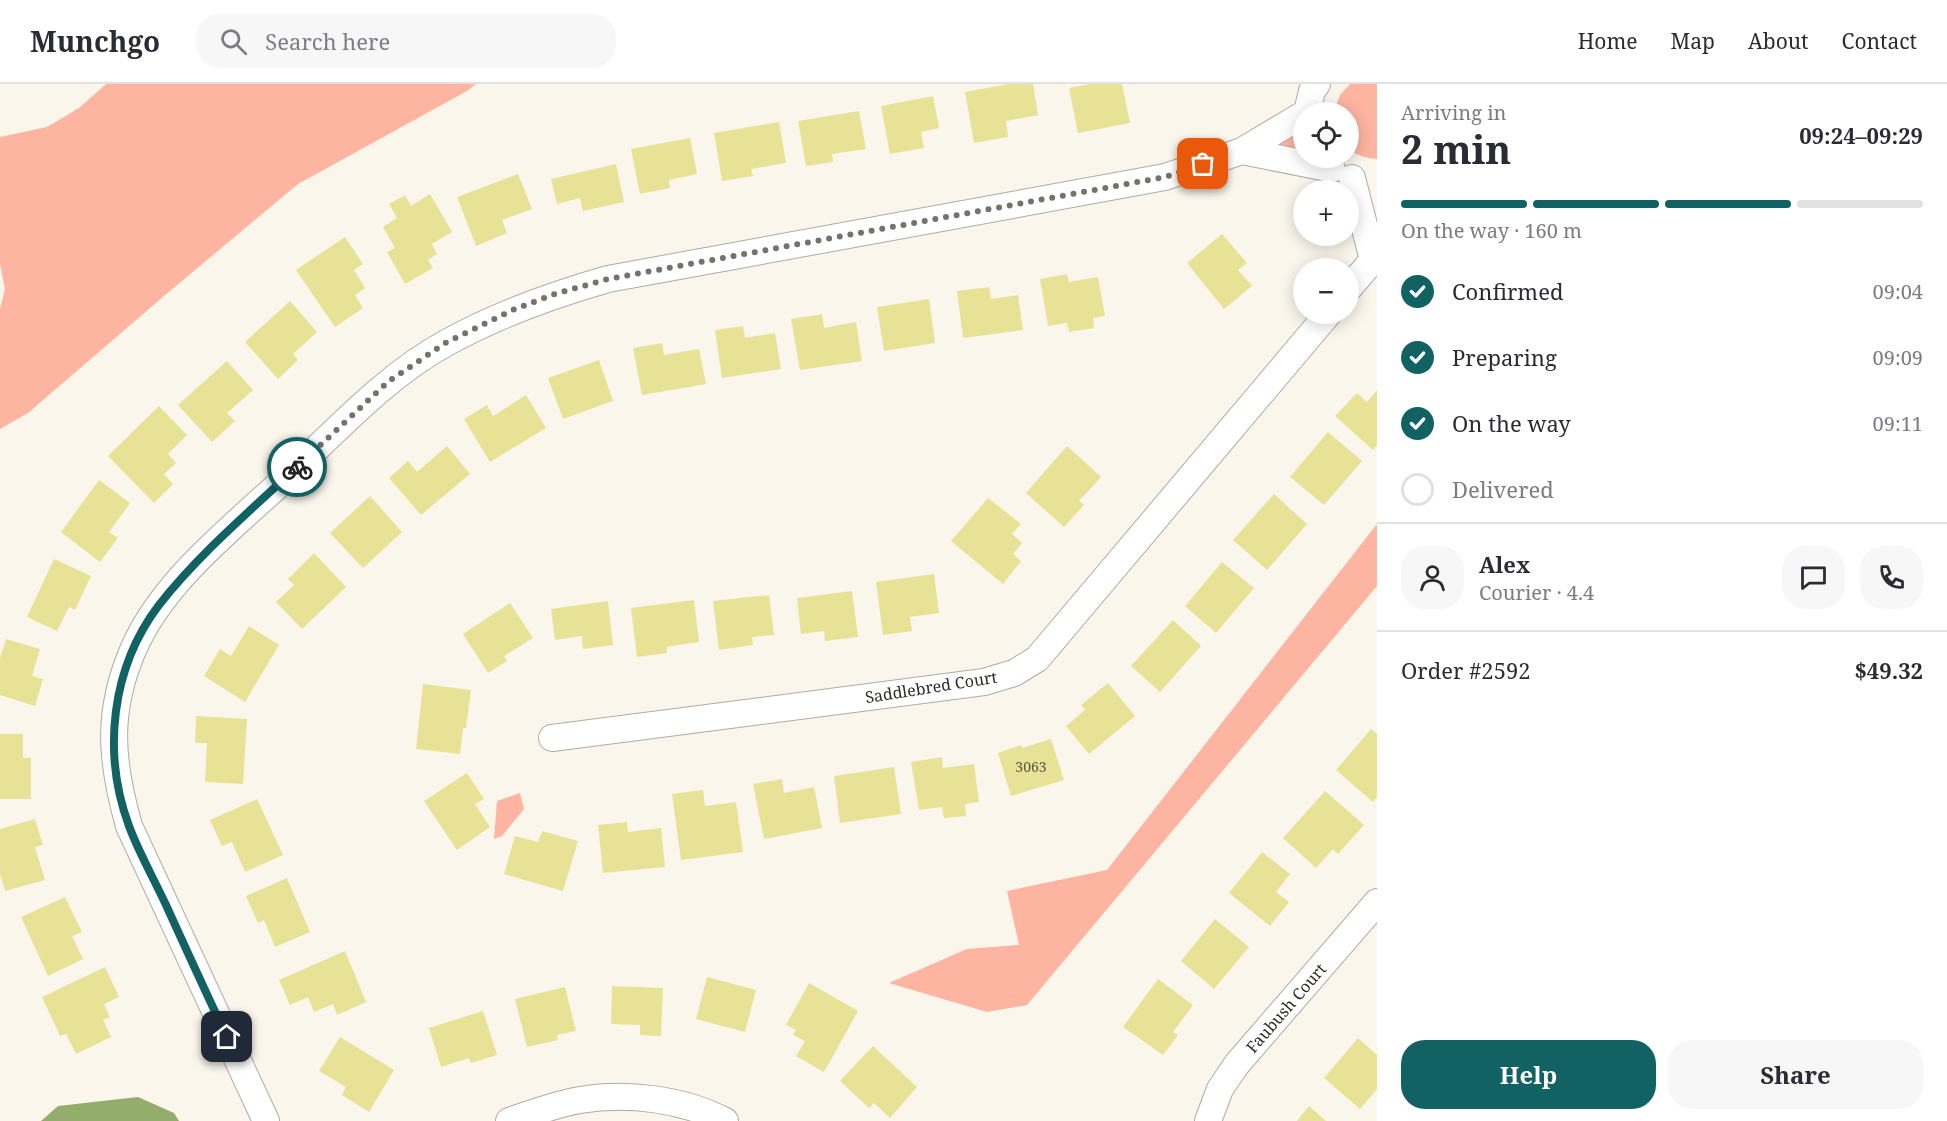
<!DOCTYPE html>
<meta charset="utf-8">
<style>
body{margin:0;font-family:"Noto Serif",serif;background:#f7f7f7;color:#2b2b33;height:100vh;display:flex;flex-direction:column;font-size:22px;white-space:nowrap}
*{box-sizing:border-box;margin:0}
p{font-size:20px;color:#7c7c81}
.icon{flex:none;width:33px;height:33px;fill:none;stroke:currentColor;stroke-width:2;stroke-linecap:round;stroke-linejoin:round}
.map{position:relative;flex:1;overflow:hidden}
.side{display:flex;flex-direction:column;background:#fff;width:570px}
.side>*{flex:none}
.buttons{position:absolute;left:1293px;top:18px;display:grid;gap:12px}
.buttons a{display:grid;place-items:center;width:66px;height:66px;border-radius:50%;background:#fff;box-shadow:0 3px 15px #0003;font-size:30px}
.pin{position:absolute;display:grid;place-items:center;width:51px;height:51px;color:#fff;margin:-26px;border-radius:12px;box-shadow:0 3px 9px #0006}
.courier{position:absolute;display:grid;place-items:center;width:60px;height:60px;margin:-30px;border:4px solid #126263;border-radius:50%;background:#fff;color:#222;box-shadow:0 2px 8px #0007}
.head em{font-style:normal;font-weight:700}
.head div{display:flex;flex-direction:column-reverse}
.head{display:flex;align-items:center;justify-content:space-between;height:102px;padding:0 24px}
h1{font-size:39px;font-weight:700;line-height:45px}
.bar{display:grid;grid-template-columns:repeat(4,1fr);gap:9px 6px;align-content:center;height:72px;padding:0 24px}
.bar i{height:8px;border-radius:4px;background:#e1e1e2}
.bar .selected{background:#126263}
.bar p{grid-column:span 4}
.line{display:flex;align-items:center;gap:15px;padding:0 24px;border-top:2px solid #e1e1e2}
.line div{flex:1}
.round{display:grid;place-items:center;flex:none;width:63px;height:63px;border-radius:24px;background:#f7f7f7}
ol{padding:0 24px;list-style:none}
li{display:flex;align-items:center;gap:18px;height:66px}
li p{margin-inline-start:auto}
li .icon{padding:6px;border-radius:50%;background:#126263;color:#fff;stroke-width:4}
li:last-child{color:#7c7c81}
li i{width:33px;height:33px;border:3px solid #e1e1e2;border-radius:50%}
.cta{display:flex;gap:12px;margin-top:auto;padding:12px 24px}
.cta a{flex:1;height:69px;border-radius:24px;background:#126263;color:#fff;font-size:24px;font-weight:700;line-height:69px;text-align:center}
.cta a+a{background:#f7f7f7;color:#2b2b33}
header{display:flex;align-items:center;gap:36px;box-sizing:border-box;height:84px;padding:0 30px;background:#fff;border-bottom:2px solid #e1e1e2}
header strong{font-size:28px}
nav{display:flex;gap:33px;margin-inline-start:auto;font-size:21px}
.search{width:420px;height:54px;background:#f7f7f7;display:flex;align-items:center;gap:15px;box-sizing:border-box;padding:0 21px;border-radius:24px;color:#7c7c81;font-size:22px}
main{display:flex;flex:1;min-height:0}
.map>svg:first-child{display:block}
</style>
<header>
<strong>Munchgo</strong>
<div class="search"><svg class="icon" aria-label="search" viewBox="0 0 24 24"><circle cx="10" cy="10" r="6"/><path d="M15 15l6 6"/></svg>Search here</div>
<nav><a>Home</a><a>Map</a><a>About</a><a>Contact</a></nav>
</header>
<main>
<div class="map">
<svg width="1377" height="1037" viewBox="0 0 1377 1037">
<rect width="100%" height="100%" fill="#fbf6ec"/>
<path fill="#fdb4a1" d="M106,0H476L467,7L298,100L164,212L28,329L0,345V225L5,205L0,180V53L47,43L79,24Z
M1350,0H1377V75C1366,74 1357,72 1349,65L1348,28H1334L1340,11Z
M1298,41L1303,60V67L1270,64Z
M1377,440V502L1027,921L987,928L889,899L967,865L1019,861L1007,807L1107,786Z
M520,709L524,725L502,752L494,755L497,717Z"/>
<path fill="#93ae6c" d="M138,1013L174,1029L179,1037H41L58,1022Z"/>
<path fill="#e8e297" d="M1009,0H1033L1038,31L1006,37L1008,53L974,59L965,8Z
M1090,0H1122L1130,39L1078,49L1069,4Z
M933,12L939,44L921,48L924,64L890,70L881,22Z
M859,27L866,65L832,70L833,78L806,82L798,37Z
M779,38L786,79L751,85L753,92L722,97L714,49Z
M690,54L697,90L669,96L670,104L640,110L631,65Z
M616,80L624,118L583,127L580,114L557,120L551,95Z
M518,90L532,125L502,136L507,149L476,162L457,113Z
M430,110L452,148L432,160L437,170L428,176L433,184L405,200L387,168L395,164L383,143L397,134L389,120L405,111L411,122Z
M1222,150L1247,179L1238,186L1252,202L1224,225L1187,179Z
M345,153L363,180L354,186L365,204L355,211L363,224L335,243L296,186Z
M1067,190L1069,198L1098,193L1105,232L1093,234L1094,244L1069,248L1067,239L1048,242L1040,195Z
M989,203L991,215L1018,211L1023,246L963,254L957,207Z
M929,215L935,259L884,267L877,223Z
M290,217L317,248L293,270L298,276L278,295L245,258Z
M822,230L824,244L856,238L862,277L800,286L791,235Z
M743,242L745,254L775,249L781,285L722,294L715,246Z
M662,259L664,271L699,265L706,300L642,311L633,264Z
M599,276L613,317L563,335L548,294Z
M227,277L253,306L227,329L235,337L212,358L178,321Z
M1377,306V361L1373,366L1335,332L1357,309L1367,318Z
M526,311L546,344L490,378L464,335L487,321L493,332Z
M159,322L187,351L168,370L176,379L164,390L173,400L154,419L108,372Z
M1328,348L1362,377L1324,421L1290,393Z
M447,362L470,390L421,431L389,394L408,377L417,388Z
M1067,362L1101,393L1079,417L1084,421L1064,443L1026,409Z
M99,396L130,419L109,448L118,454L100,478L61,448Z
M1274,410L1307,440L1267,486L1233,456Z
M370,412L402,448L363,484L330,449Z
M988,414L1021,440L1012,450L1022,459L1013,470L1021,477L1003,500L951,457Z
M314,469L346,503L302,545L276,518L294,501L288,495Z
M54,475L91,492L75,526L69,523L57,547L27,533Z
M1222,478L1254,504L1216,549L1185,522Z
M934,490L939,529L910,533L912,547L883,551L876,498Z
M852,507L858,553L825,557L824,547L801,550L797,514Z
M769,511L774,551L752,553L753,561L719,566L713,517Z
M694,516L699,558L666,563L667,569L637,573L631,524Z
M608,517L613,561L583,565L582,552L555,556L551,525Z
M510,519L533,554L504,572L507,577L488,589L463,550Z
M1173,536L1201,562L1160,608L1131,582Z
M249,542L279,561L245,618L204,592L220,565L231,572Z
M6,555L40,565L32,592L43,595L35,622L0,611V574Z
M1108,599L1135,632L1089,670L1066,642L1085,626L1081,621Z
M423,600L471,606L466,644H463L460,670L416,665Z
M196,632L247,635L243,700L205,698L207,659H195Z
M1371,645L1377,650V713L1373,718L1336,686Z
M0,650H23V674H31V715H0Z
M1051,655L1064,696L1011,712L998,669L1021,661L1022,664Z
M942,673L943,684L974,680L979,718L965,720L966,732L944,734L942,723L919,726L911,678Z
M894,683L901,730L840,739L834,692Z
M467,689L484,715L475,720L490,743L457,766L424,717Z
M782,695L784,709L814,703L822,744L764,755L753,700Z
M703,706L705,722L736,718L743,768L681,776L672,710Z
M1325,707L1364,741L1338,770L1333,765L1316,784L1283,754Z
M257,715L283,771L245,788L232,758L222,762L210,736Z
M35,735L43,761L35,763L45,796L5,807L0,790V745Z
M627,738L628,748L661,744L665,783L603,789L598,741Z
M542,747L578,757L563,807L504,790L515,752L538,758Z
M1262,768L1290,790L1276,808L1289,818L1270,842L1229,809Z
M287,794L310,848L275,863L264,836L258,839L246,812Z
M65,813L82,848L72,852L83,875L48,892L21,833Z
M1215,835L1249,863L1214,905L1181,877Z
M345,867L366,918L337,931L333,920L314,928L308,913L290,921L279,896Z
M105,883L119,913L104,920L110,933L103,936L111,953L76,970L66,950L60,952L42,913Z
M707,893L756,906L745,948L696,935Z
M1158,895L1193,921L1173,948L1178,951L1163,971L1123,943Z
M809,899L858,927L824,988L796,972L805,957L793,951L796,946L786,941Z
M612,902L663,904L661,952L640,951V941L611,940Z
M565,903L576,947L557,951L558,956L527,963L515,915Z
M483,927L497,971L471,979L469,974L441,983L429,944Z
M340,953L394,986L369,1028L342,1011L346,1003L319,987Z
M1358,954L1377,971V1005L1360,1025L1324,994Z
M873,962L917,1003L890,1034L874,1019L869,1024L840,997Z
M1309,1022L1326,1037H1297Z"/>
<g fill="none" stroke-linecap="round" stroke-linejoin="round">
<defs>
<path id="minor" d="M1307,28L1312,7L1317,0
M1242,67L1332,85
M1352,94L1373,176
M1348,205L1373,176L1377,166
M552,654L984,598L1014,589L1037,575L1328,230
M266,1037L129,742C111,678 106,629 133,566C163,496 235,442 289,391C339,344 387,291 448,258C499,230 552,211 608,195L1165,93L1242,67L1304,30
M509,1037C533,1029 556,1020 580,1016C627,1008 683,1015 725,1037
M1208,1037L1220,1005L1237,980L1377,818"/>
</defs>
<use href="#minor" stroke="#b0aba2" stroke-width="28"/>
<use href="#minor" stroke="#fff" stroke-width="26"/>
</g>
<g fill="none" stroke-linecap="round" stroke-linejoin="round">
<path stroke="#75726c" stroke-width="6" stroke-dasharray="0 10.8" d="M297,383L389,297L447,258L515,225L555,210L608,195L1165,93L1203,80"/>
<path stroke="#126263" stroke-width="8" d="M227,953C206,909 186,865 166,821C154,795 139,769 129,742C102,669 111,584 159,521C199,470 250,427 297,383"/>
</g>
<g text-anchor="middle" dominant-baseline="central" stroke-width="6" stroke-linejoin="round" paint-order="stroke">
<g font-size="14" fill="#5c5943">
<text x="1031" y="682">3063</text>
</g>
<g font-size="16" fill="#2d2b27" stroke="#fff">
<text transform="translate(931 603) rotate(-9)">Saddlebred Court</text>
<text transform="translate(1286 924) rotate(-49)">Faubush Court</text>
</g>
</g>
</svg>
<div class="buttons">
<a><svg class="icon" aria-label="locate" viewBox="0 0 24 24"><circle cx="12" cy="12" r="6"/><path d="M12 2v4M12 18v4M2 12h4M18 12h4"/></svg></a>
<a>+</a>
<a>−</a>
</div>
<div class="pin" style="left:1203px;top:80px;background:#ea580c"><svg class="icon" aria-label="bag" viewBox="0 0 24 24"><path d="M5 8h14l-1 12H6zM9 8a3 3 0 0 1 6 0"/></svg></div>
<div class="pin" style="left:227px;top:953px;background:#1f2937"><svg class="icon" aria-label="home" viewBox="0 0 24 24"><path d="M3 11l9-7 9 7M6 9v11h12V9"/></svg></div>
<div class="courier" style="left:297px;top:383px"><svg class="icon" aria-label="bike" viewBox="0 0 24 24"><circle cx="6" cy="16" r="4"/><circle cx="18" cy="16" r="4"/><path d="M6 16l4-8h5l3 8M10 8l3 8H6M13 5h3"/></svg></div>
</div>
<section class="side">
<div class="head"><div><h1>2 min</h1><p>Arriving in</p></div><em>09:24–09:29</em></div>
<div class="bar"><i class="selected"></i><i class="selected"></i><i class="selected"></i><i></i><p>On the way · 160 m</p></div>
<ol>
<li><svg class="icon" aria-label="check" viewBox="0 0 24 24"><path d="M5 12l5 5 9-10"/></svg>Confirmed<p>09:04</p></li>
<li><svg class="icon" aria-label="check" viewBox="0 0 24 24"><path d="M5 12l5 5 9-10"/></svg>Preparing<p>09:09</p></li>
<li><svg class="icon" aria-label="check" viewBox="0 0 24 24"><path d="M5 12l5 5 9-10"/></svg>On the way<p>09:11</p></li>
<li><i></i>Delivered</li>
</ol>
<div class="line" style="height:108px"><a class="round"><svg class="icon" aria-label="person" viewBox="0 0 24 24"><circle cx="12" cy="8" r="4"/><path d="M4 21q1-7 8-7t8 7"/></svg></a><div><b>Alex</b><p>Courier · 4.4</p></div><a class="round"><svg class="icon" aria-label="chat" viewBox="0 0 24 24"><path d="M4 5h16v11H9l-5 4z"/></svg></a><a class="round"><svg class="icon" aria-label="phone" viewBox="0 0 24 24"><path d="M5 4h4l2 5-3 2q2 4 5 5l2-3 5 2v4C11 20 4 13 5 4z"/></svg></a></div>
<div class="line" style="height:78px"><div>Order #2592</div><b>$49.32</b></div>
<div class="cta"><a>Help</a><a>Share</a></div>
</section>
</main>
